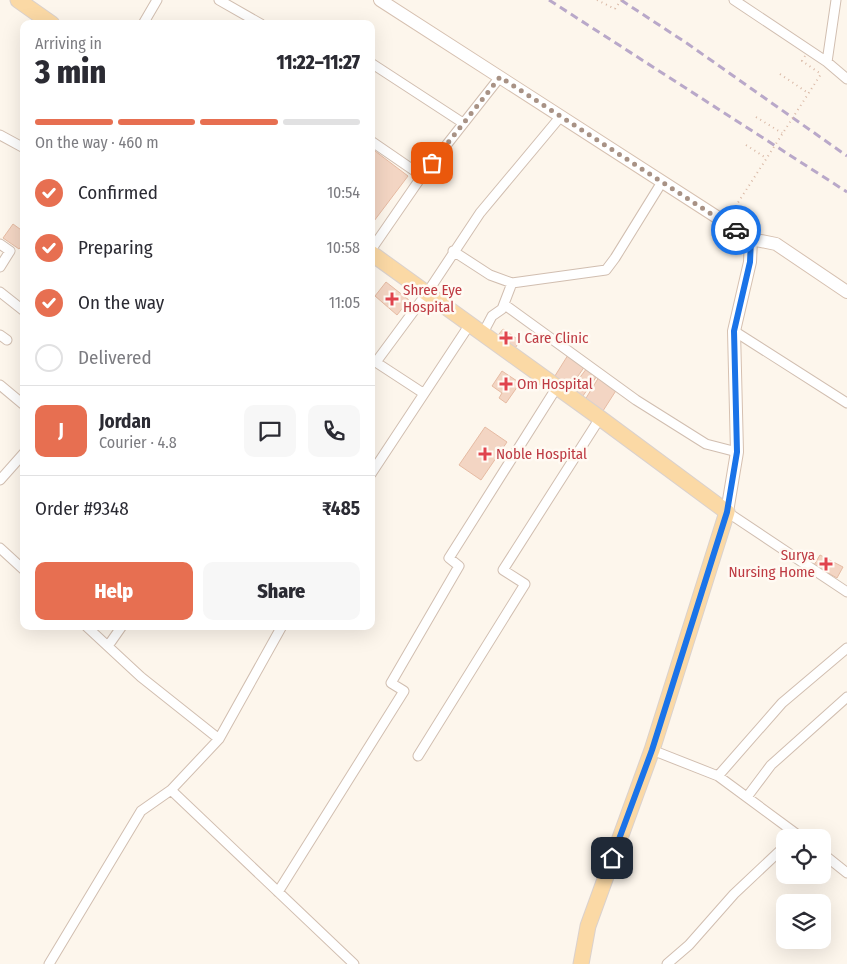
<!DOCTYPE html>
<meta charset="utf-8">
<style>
body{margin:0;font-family:"Fira Sans Condensed",sans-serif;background:#f7f7f7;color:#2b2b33;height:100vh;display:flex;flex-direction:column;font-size:19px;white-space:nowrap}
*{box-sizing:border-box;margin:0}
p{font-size:16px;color:#7c7c81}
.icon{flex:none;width:28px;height:28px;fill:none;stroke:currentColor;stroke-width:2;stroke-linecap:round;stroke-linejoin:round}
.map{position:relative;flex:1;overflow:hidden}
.drawer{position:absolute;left:20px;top:20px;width:355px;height:610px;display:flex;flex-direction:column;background:#fff;border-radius:10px;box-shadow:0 5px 20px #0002}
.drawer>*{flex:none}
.controls{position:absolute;left:776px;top:829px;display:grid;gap:10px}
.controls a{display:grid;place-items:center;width:55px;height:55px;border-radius:10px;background:#fff;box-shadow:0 5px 20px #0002;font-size:25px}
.pin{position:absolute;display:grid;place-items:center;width:42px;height:42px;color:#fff;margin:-21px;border-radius:10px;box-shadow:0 2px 8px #0006}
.courier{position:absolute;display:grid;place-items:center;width:50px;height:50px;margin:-25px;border:4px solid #1a73e8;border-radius:50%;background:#fff;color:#222;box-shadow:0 1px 6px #0007}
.head em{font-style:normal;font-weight:800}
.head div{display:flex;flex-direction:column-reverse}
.head{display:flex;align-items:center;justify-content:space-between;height:85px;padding:0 15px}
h1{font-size:32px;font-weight:800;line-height:38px}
.bar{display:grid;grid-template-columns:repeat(4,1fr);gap:8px 5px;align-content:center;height:60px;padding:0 15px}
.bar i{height:6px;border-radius:4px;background:#e1e1e2}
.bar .active{background:#e76f51}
.bar p{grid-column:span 4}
.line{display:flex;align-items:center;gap:12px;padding:0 15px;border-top:1px solid #e1e1e2}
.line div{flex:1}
.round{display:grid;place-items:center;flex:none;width:52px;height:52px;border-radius:10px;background:#f7f7f7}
ol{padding:0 15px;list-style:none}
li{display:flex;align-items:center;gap:15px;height:55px}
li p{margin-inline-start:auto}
li .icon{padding:5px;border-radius:50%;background:#e76f51;color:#fff;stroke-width:4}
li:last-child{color:#7c7c81}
li i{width:28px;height:28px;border:2px solid #e1e1e2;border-radius:50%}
.primary-button{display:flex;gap:10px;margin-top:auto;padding:10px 15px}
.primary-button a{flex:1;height:58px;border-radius:10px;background:#e76f51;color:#fff;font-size:20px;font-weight:800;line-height:58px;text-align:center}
.primary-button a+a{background:#f7f7f7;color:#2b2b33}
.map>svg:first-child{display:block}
</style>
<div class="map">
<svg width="847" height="964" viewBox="0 0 847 964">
<rect width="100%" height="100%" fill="#fdf6ec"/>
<path fill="#f3d5c3" stroke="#e6bba3" d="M371,148L408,176L371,225Z
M13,224L24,232V243L19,249L3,238Z
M386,282L409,300L397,315L375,296Z
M503,329L520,341L513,351L495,339Z
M568,355L585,366L569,389L553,379Z
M587,368L597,376L580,400L569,392Z
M502,371L520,383L506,403L499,398L502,393L492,386Z
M599,377L617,389L601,414L583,403Z
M485,427L507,442L481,480L459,465Z
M820,555L843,567L837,578L814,565Z"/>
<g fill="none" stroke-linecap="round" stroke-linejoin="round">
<defs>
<path id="street" d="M219,0L261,24
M734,0L827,62L847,79
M143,24L157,0
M827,62L836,0
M371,63L463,123
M0,135L24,148
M371,141L422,176
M0,244L10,251L0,267
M371,250L422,176L500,77
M453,251L490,275L512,283L606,270L615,258L662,182
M0,292L24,311
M505,305L636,400L706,444L737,452
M734,331L847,403
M483,333L492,316L502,309L512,283
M0,335L7,340
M371,359L423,393
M376,362L427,293L480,213L561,116
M0,385L24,405
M371,474L470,324
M0,480L24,453
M727,512L847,592
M0,548L24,570
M86,626L141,677L219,739
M282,626L219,739L171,790L354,964
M108,646L122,626
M652,750L718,776L802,838
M418,756L525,584L503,570L600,418
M718,776L782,703L847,648
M747,797L771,765L847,697
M822,853L847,873
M278,892L404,691L391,683L459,566L449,558L557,387
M49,964L141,811L171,790
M667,964L689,945L734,894L785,846"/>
<path id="secondary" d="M380,0L751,239L750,262L734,331L737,452L727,512
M751,239L776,244L847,292"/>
<path id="primary" d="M18,0L52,24
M371,253L600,418L727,512L652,750L588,926L581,964"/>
</defs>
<use href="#street" stroke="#d1beb0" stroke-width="11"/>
<use href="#secondary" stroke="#d6c0b0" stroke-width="14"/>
<use href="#primary" stroke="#dad1cd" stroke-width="17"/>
<path stroke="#d9b8a5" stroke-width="2" stroke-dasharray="1 4" stroke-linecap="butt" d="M597,0L615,9
M805,56L802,61L821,74
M780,74L808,93
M756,117L782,133
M746,145L766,158"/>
<use href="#street" stroke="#fff" stroke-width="9"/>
<use href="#secondary" stroke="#fff" stroke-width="12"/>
<use href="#primary" stroke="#fbd9a5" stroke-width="15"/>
<path stroke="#b9a8c9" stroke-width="3" stroke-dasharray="8 5" stroke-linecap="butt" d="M549,0L847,192
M621,0L688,44L847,156"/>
<path stroke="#d9b8a5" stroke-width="2" stroke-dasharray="1 4" stroke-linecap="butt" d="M615,9L621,0
M730,215L821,74"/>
</g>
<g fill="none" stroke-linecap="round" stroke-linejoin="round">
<path stroke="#a89285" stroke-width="5" stroke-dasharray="0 9" d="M432,163L500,77L736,230"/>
<path stroke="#1a73e8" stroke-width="6" d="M612,858L652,750L727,512L737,452L734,331L750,262L751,239L736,230"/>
</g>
<g fill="#e0444e" stroke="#fffaf3" stroke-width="2">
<path d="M389.5 291.5h5v5h5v5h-5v5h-5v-5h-5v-5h5z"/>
<path d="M503.5 330.5h5v5h5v5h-5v5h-5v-5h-5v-5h5z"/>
<path d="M503.5 376.5h5v5h5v5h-5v5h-5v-5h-5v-5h5z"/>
<path d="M482.5 446.5h5v5h5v5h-5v5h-5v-5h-5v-5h5z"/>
<path d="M823.5 556.5h5v5h5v5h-5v5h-5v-5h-5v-5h5z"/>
</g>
<g text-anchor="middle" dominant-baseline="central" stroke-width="5" stroke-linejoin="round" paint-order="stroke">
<g font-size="15" fill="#be3a42" stroke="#fffaf3" text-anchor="start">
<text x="403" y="290">Shree Eye<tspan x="403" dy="17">Hospital</tspan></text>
<text x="517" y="338">I Care Clinic</text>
<text x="517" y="384">Om Hospital</text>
<text x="496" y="454">Noble Hospital</text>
<text x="815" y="555" text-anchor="end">Surya<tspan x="815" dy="17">Nursing Home</tspan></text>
</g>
</g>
</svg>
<div class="controls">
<a><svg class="icon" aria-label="locate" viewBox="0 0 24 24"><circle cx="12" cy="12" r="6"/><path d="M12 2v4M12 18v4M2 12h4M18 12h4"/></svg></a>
<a><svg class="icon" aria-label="layers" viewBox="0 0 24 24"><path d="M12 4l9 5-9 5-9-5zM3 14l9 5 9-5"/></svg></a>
</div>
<div class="pin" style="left:432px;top:163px;background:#ea580c"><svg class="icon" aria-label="bag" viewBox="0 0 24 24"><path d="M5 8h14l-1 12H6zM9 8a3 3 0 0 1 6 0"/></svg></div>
<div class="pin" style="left:612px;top:858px;background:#1f2937"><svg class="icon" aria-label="home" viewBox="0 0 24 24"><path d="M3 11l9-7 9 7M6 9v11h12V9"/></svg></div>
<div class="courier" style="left:736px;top:230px"><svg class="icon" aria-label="car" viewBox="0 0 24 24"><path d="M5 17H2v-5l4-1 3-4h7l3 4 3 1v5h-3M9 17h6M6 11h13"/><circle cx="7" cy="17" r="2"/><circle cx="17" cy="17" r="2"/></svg></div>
<section class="drawer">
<div class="head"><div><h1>3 min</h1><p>Arriving in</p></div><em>11:22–11:27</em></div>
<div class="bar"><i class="active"></i><i class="active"></i><i class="active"></i><i></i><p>On the way · 460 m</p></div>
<ol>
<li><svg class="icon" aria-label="check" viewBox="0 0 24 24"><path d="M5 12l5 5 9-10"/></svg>Confirmed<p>10:54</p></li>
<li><svg class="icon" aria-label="check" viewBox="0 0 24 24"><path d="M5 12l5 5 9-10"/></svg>Preparing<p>10:58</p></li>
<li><svg class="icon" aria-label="check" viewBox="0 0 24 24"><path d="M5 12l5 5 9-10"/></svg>On the way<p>11:05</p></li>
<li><i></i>Delivered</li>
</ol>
<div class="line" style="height:90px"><b class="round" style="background:#e76f51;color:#fff">J</b><div><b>Jordan</b><p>Courier · 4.8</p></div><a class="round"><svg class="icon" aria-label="chat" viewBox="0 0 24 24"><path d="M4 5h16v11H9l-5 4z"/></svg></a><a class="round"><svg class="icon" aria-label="phone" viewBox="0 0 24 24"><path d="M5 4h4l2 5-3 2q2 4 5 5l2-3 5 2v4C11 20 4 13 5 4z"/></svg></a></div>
<div class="line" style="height:65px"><div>Order #9348</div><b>₹485</b></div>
<div class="primary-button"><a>Help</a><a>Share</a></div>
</section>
</div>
